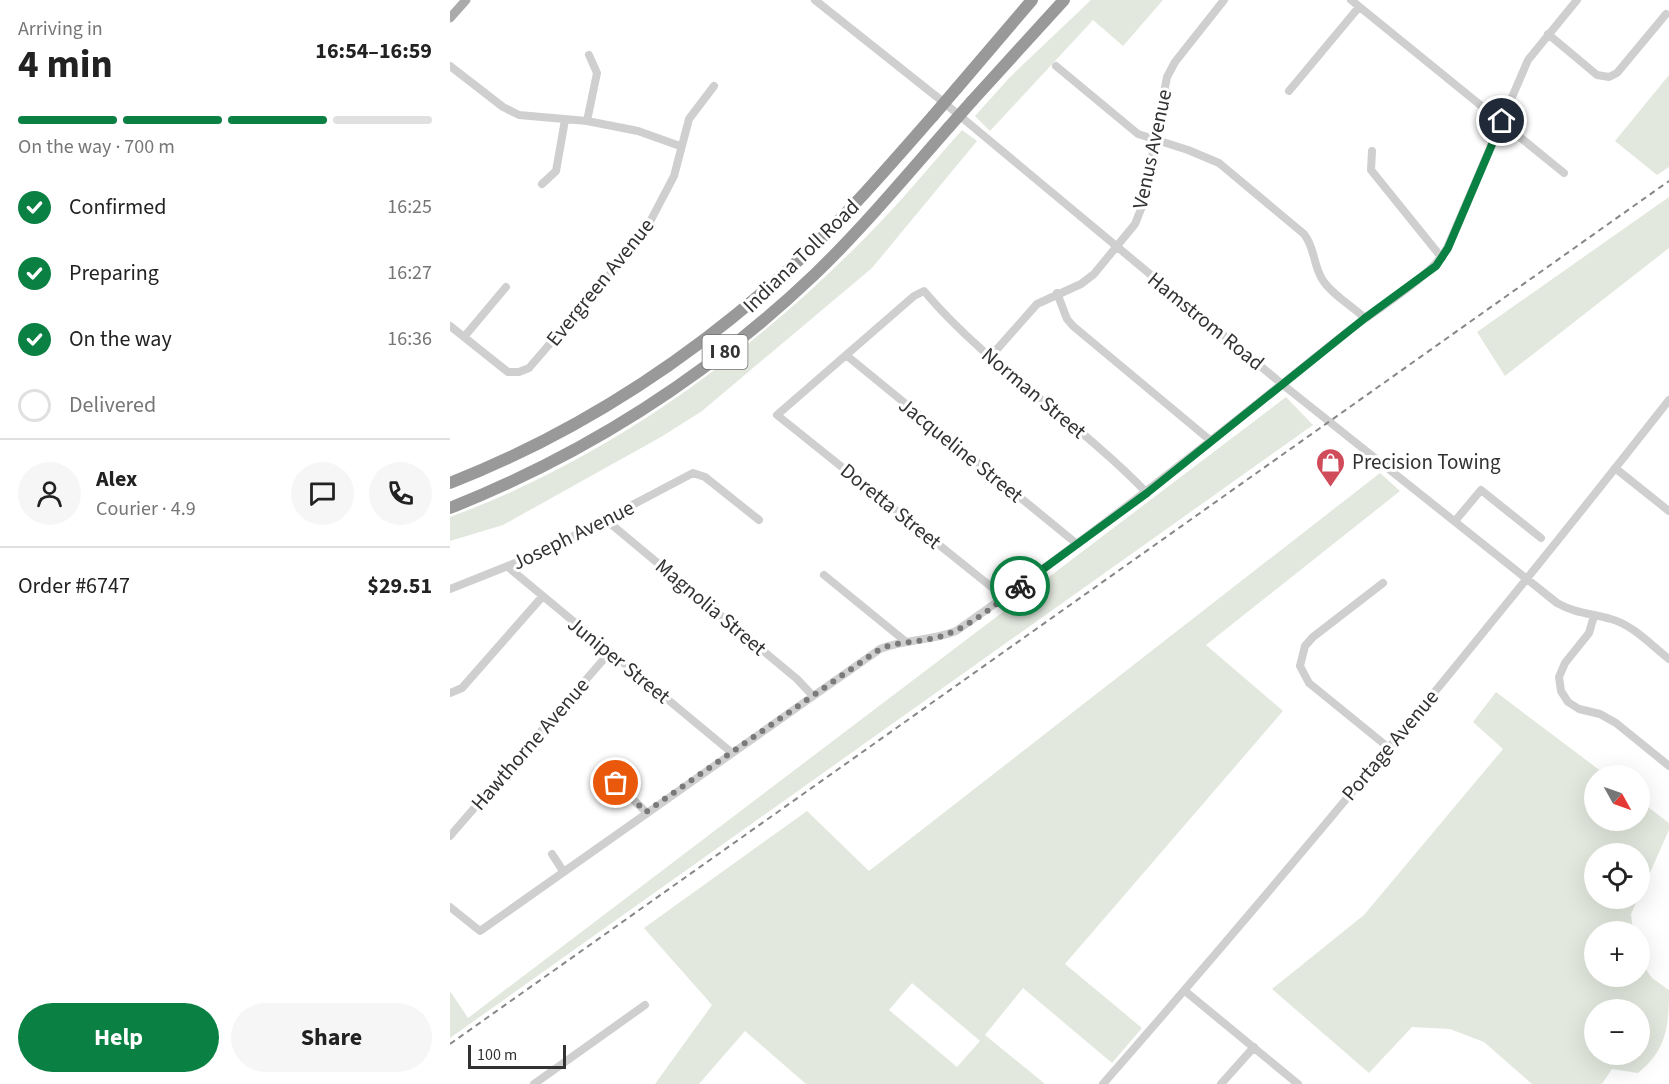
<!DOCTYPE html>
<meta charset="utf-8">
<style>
body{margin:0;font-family:"Source Sans 3",sans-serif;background:#f6f6f6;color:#222;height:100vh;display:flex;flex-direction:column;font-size:22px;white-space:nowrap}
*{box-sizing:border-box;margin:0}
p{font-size:20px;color:#767676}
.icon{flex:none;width:33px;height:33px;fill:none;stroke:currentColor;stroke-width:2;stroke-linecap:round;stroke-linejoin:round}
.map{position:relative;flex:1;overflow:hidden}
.sheet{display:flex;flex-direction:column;background:#fff;width:450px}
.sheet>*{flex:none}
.needle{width:39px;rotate:130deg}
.tools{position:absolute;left:1134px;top:765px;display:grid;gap:12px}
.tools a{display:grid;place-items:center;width:66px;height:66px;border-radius:50%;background:#fff;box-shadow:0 6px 24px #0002;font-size:30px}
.scale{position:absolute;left:18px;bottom:15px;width:98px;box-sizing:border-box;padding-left:6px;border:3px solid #323232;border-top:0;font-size:16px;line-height:21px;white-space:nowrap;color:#323232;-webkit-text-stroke:4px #fff;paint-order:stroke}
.pin{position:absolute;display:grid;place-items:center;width:51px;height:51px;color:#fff;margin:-26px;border:3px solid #fff;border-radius:50%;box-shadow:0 2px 6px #0007}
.courier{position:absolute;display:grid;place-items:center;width:60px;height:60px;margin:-30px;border:4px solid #0b8043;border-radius:50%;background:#fff;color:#222;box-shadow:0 2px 8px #0007}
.headline em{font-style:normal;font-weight:700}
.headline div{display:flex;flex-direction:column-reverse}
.headline{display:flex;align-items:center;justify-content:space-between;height:102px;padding:0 18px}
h1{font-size:39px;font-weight:700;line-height:45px}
.bar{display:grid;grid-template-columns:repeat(4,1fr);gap:9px 6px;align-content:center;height:72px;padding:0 18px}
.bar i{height:8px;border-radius:4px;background:#e0e0e0}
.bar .current{background:#0b8043}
.bar p{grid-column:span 4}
.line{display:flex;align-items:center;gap:15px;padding:0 18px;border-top:2px solid #e0e0e0}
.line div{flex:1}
.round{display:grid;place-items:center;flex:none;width:63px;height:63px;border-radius:32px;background:#f6f6f6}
ol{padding:0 18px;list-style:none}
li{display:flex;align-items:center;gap:18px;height:66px}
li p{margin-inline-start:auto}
li .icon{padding:6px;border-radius:50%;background:#0b8043;color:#fff;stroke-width:4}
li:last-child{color:#767676}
li i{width:33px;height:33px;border:3px solid #e0e0e0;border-radius:50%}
.button{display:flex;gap:12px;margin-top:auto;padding:12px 18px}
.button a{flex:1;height:69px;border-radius:36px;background:#0b8043;color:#fff;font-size:24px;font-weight:700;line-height:69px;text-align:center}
.button a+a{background:#f6f6f6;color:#222}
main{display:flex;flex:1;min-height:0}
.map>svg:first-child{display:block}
</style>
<main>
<section class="sheet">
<div class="headline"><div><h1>4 min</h1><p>Arriving in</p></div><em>16:54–16:59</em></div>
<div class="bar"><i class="current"></i><i class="current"></i><i class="current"></i><i></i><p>On the way · 700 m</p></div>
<ol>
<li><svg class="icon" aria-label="check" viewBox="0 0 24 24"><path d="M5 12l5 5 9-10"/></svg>Confirmed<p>16:25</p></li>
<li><svg class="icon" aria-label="check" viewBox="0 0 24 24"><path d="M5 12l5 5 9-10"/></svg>Preparing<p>16:27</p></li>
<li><svg class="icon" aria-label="check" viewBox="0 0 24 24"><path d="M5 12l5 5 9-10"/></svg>On the way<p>16:36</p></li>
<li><i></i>Delivered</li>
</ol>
<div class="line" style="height:108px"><a class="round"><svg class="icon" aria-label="person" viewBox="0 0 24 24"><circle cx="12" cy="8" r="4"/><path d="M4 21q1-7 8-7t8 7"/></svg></a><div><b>Alex</b><p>Courier · 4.9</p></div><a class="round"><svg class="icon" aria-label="chat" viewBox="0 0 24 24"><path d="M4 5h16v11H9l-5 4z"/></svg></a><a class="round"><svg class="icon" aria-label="phone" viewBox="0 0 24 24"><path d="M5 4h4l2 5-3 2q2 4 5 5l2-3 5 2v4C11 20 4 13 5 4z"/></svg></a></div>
<div class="line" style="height:78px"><div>Order #6747</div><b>$29.51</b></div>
<div class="button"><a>Help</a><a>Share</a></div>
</section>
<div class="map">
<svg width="1219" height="1084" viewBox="0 0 1219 1084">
<rect width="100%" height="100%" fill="#fff"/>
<path fill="#e2e8dd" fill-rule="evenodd" d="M641,0H713L673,46L643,20L540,131L525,116L560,77Z
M1219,75V167L1207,175L1165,141Z
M512,130L527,141L422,268L252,411L211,437L53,525L0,541V517C158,459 297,357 415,238C449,204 480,166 512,130Z
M1219,197V248L1055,376L1027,332Z
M836,397L863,425L0,1038V991L18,1018Z
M930,473L950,491L756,645L833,711L615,964L692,1028L662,1063L573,988L535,1035L595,1084H356L295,1031L249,1084H205L262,1005L194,928L357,811L419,871ZM462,983L530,1041L507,1067L439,1010Z
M1046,692L1156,775L1144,776V820H1190V801L1219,823V830L1190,895V854H1144V898L1188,899L1181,914L1183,931L1144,932V976H1190V961L1202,978L1219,990C1219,1025 1217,1050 1188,1073L1162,1069L1152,1084H1082L1034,1042L1000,1029L962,1027L919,1073L822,989L914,915L1053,749L1023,722ZM1144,1010H1190V1054H1144Z"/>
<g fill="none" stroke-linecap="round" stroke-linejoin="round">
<path stroke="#cfcfcf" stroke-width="8" d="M365,0L492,101L832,384L1107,603C1127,614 1141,613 1161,619C1183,625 1202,646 1219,659
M901,0L1114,173
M1098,34L1147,75L1159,77L1167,73L1216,14
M0,66L53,107L69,115L137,121L188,131L230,146
M606,66L688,134L738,150L769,163L854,234C865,248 863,264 872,279C881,294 902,306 915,318
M839,91L909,7
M137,121L147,73L139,55
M922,151L921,170L992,258
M92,184L106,171L115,120
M607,293L617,319L623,326L761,441
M0,326L58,372H69L79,368L192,237L224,176L239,119L264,86
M14,337L56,287
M396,355L627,544
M540,357L587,304L631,284L644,274L685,224L693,204L717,77L725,62L774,0
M1165,468L1219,511
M156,520L347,679L363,696
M1005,521L1031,490L1091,538
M58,567L281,752
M374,575L455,641
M933,583L863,637L855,646L850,666L859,683L939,748
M0,589L93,552L243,473L255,477L309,520
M554,597L327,415L464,296L474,291C539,368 627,420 697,493
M1144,616L1139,633L1115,663L1109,677L1111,691L1118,702L1129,709L1150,714L1166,723L1219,766
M0,693L12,688L92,597
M166,783L196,812
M0,836L160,652
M102,854L113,871
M0,907L30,931L430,649C455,639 482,641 506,631C640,538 766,437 893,335C922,312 981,278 997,248L1078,60L1127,0
M735,991L848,1084
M84,1084L195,1005
M653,1084C848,861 1036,633 1219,400
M771,1084L804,1047"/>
<path stroke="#aaa" stroke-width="9" d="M0,18L16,0"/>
<path stroke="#999" stroke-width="12" d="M507,88L582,0
M522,101L614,0
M0,483C130,432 248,354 350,259C398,214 440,165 483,116
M0,508C136,454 258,376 364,275C412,229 455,177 499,127"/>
<path stroke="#878787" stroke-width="2" stroke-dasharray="6 4.5" stroke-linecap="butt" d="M0,1044L1219,181"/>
<path stroke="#999" stroke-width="12" d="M483,116L507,88
M499,127L522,101"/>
</g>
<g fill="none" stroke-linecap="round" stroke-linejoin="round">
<path stroke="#7a7a7a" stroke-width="6" stroke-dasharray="0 10.8" d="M166,783L196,812L430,649C452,640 474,643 495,635C521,626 547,603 570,586"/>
<path stroke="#0b8043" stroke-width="8" d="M570,586L697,493L915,318L986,266L998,248L1052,121"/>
</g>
<defs>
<symbol id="shop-pin" viewBox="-11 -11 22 30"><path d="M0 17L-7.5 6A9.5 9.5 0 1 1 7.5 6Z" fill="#d14c5a" stroke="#fff"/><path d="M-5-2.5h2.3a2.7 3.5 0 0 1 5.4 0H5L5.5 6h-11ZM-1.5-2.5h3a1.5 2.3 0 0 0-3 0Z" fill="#fff"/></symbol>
</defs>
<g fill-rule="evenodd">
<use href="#shop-pin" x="864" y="446" width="33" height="45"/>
</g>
<g text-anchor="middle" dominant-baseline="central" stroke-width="6" stroke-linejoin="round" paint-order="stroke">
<rect fill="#fff" stroke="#707070" stroke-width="1.5" x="252.5" y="335" width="45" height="34" rx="4.5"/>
<g font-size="20" font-weight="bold" fill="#323232">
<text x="275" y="352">I 80</text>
</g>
<g font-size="21" fill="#323232" stroke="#fff">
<text transform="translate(702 149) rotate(-78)">Venus Avenue</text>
<text transform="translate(351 256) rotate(-44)">Indiana Toll Road</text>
<text transform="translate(150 282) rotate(-51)">Evergreen Avenue</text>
<text transform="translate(756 321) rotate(39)">Hamstrom Road</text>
<text transform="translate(584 393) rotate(40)">Norman Street</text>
<text transform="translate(511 450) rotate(39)">Jacqueline Street</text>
<text transform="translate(441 506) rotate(39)">Doretta Street</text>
<text transform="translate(123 535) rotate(-26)">Joseph Avenue</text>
<text transform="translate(261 607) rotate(40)">Magnolia Street</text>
<text transform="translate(169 660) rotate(39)">Juniper Street</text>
<text transform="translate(80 744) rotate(-49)">Hawthorne Avenue</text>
<text transform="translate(940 745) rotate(-50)">Portage Avenue</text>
</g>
<g font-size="21" fill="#323232" stroke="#fff" text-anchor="start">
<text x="902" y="462">Precision Towing</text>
</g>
</g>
</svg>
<div class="tools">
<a><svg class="needle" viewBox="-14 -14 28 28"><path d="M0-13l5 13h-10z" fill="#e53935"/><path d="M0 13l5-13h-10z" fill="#767676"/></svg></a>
<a><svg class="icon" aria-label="locate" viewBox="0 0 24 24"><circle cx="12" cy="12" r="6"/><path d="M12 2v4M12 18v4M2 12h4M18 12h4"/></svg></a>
<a>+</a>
<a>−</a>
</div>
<div class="scale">100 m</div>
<div class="pin" style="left:166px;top:783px;background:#ea580c"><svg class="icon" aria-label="bag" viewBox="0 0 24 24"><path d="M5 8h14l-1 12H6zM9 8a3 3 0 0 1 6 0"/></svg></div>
<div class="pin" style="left:1052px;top:121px;background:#1f2937"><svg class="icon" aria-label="home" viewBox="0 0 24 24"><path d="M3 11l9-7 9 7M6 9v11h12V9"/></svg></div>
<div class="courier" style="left:570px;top:586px"><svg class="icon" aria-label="bike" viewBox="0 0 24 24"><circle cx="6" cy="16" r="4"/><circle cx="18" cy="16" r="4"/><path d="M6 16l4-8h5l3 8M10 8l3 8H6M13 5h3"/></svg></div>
</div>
</main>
